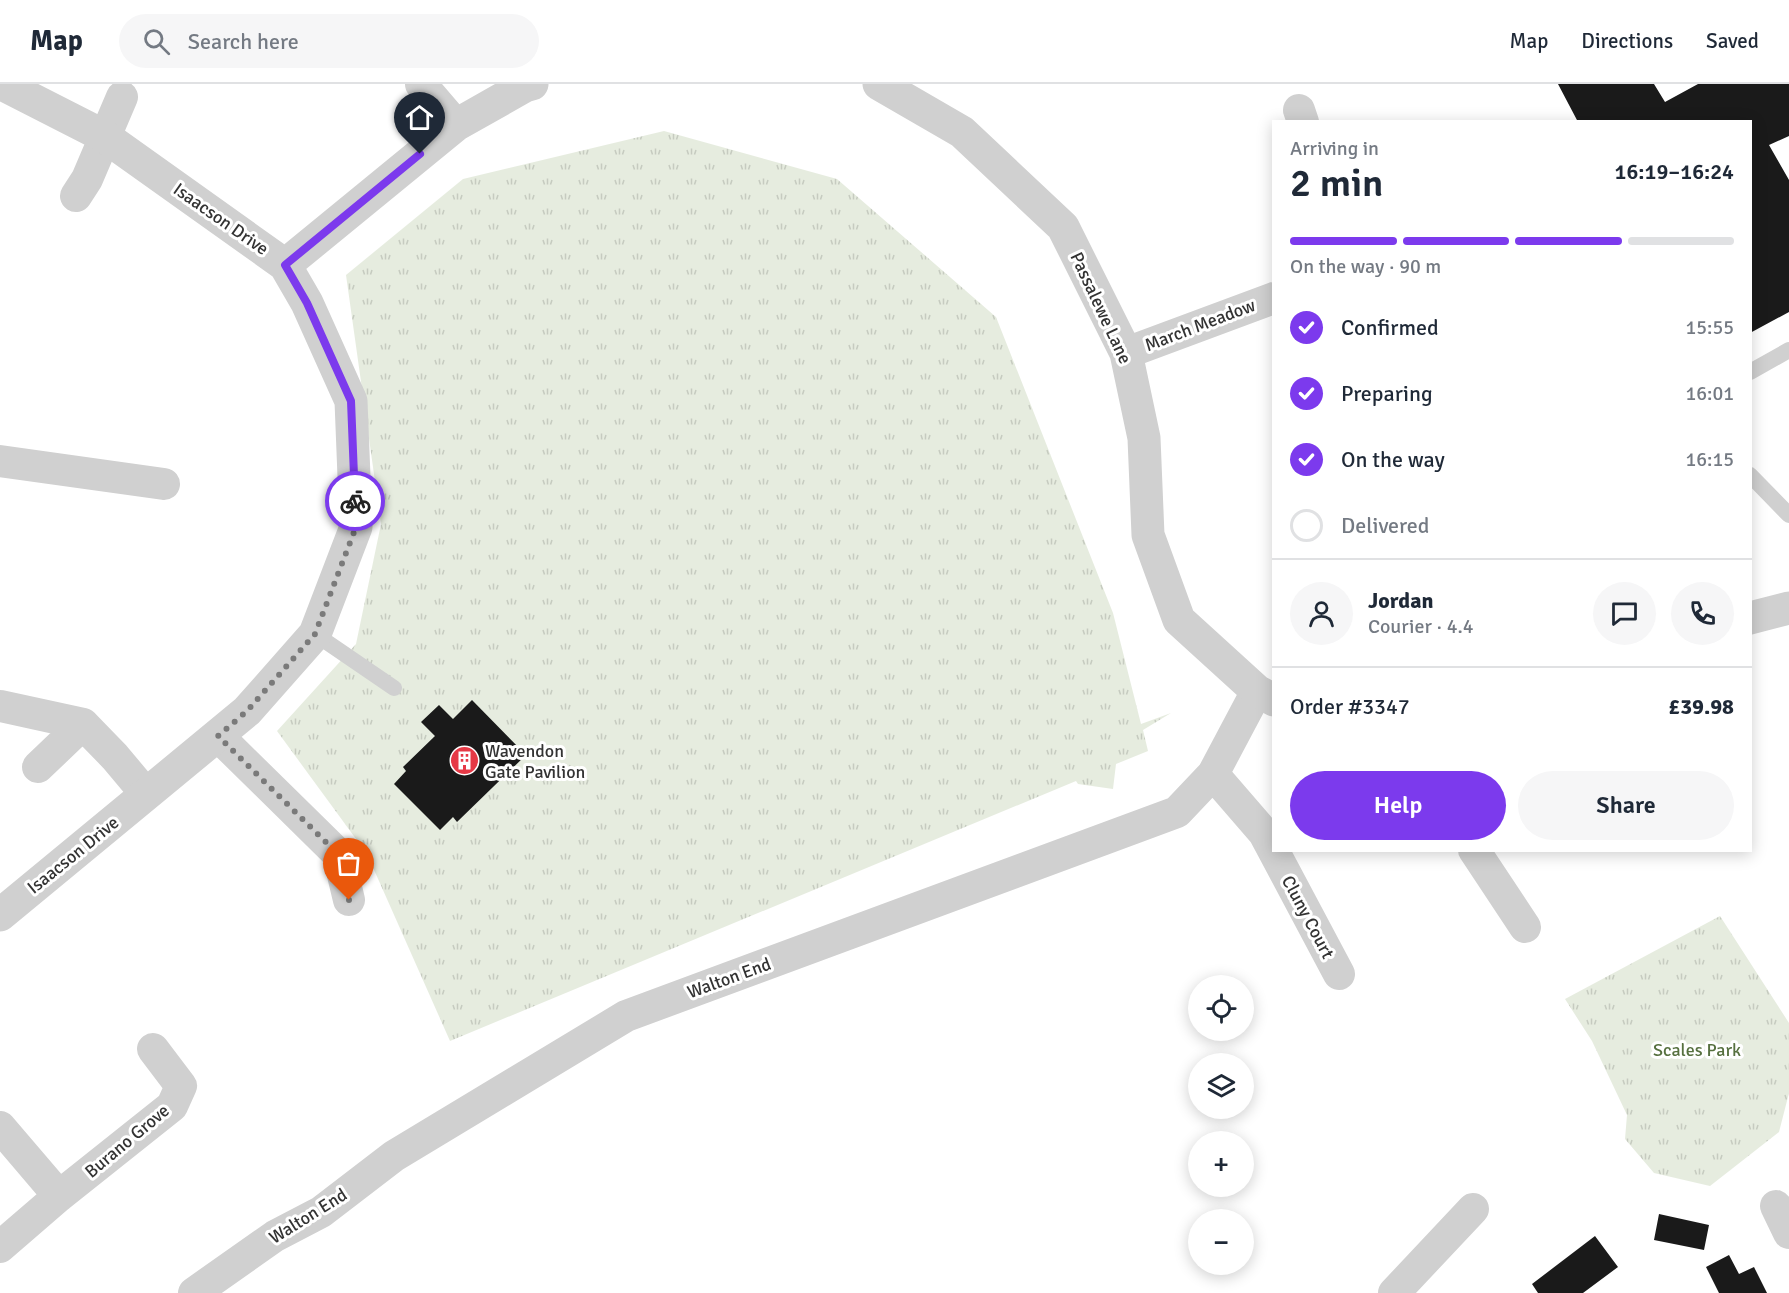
<!DOCTYPE html>
<meta charset="utf-8">
<style>
body{margin:0;font-family:Signika,sans-serif;background:#f6f6f7;color:#1f2937;height:100vh;display:flex;flex-direction:column;font-size:22px;white-space:nowrap}
*{box-sizing:border-box;margin:0}
p{font-size:20px;color:#747a83}
.icon{flex:none;width:33px;height:33px;fill:none;stroke:currentColor;stroke-width:2;stroke-linecap:round;stroke-linejoin:round}
.map{position:relative;flex:1;overflow:hidden}
.side{position:absolute;left:1272px;top:36px;width:480px;height:732px;display:flex;flex-direction:column;background:#fff;border-radius:0px;box-shadow:0 3px 15px #0003}
.side>*{flex:none}
.fabs{position:absolute;left:1188px;top:891px;display:grid;gap:12px}
.fabs a{display:grid;place-items:center;width:66px;height:66px;border-radius:50%;background:#fff;box-shadow:0 3px 15px #0003;font-size:30px}
.pin{position:absolute;display:grid;place-items:center;width:51px;height:51px;color:#fff;margin:-62px -26px;border-radius:50% 50% 50% 0;rotate:-45deg;box-shadow:0 0 6px #0007}
.pin .icon{rotate:45deg}
.courier{position:absolute;display:grid;place-items:center;width:60px;height:60px;margin:-30px;border:4px solid #7c3aed;border-radius:50%;background:#fff;color:#222;box-shadow:0 2px 8px #0007}
.summary em{font-style:normal;font-weight:600}
.summary div{display:flex;flex-direction:column-reverse}
.summary{display:flex;align-items:center;justify-content:space-between;height:102px;padding:0 18px}
h1{font-size:39px;font-weight:600;line-height:45px}
.bar{display:grid;grid-template-columns:repeat(4,1fr);gap:9px 6px;align-content:center;height:72px;padding:0 18px}
.bar i{height:8px;border-radius:4px;background:#e0e1e3}
.bar .selected{background:#7c3aed}
.bar p{grid-column:span 4}
.line{display:flex;align-items:center;gap:15px;padding:0 18px;border-top:2px solid #e0e1e3}
.line div{flex:1}
.round{display:grid;place-items:center;flex:none;width:63px;height:63px;border-radius:32px;background:#f6f6f7}
ol{padding:0 18px;list-style:none}
li{display:flex;align-items:center;gap:18px;height:66px}
li p{margin-inline-start:auto}
li .icon{padding:6px;border-radius:50%;background:#7c3aed;color:#fff;stroke-width:4}
li:last-child{color:#747a83}
li i{width:33px;height:33px;border:3px solid #e0e1e3;border-radius:50%}
.button{display:flex;gap:12px;margin-top:auto;padding:12px 18px}
.button a{flex:1;height:69px;border-radius:36px;background:#7c3aed;color:#fff;font-size:24px;font-weight:600;line-height:69px;text-align:center}
.button a+a{background:#f6f6f7;color:#1f2937}
header{display:flex;align-items:center;gap:36px;box-sizing:border-box;height:84px;padding:0 30px;background:#fff;border-bottom:2px solid #e0e1e3}
header strong{font-size:28px}
nav{display:flex;gap:33px;margin-inline-start:auto;font-size:21px}
.search{width:420px;height:54px;background:#f6f6f7;display:flex;align-items:center;gap:15px;box-sizing:border-box;padding:0 21px;border-radius:33px;color:#747a83;font-size:22px}
.map>svg:first-child{display:block}
</style>
<header>
<strong>Map</strong>
<div class="search"><svg class="icon" aria-label="search" viewBox="0 0 24 24"><circle cx="10" cy="10" r="6"/><path d="M15 15l6 6"/></svg>Search here</div>
<nav><a>Map</a><a>Directions</a><a>Saved</a></nav>
</header>
<div class="map">
<svg width="1789" height="1209" viewBox="0 0 1789 1209">
<defs>
<pattern id="grass-tufts" width="24" height="20" patternUnits="userSpaceOnUse" patternTransform="scale(1.5)"><rect width="24" height="20" fill="#e6ecdf"/><path d="M3 7l-1-3M5 7V3M7 7l1-3M15 17l-1-3M17 17v-4M19 17l1-3" fill="none" stroke="#c6cbc0"/></pattern>
</defs>
<rect width="100%" height="100%" fill="#fff"/>
<path fill="url(#grass-tufts)" d="M664,47L837,95L996,233L1113,529L1141,640L1171,629L1143,646L1148,667L1116,680L1113,705L1078,700L1076,697L450,957L367,770L277,647L356,560L381,440L346,191L463,95Z
M1720,832L1789,939V1009L1779,1048L1710,1102L1654,1089L1625,1055L1627,1031L1592,957L1565,915Z"/>
<path fill="#1a1a1a" d="M1558,0H1654L1665,18L1698,0H1789V52L1769,61L1789,96V228L1750,249V38H1578Z
M472,616L526,671L457,738L453,733L440,746L394,700L406,687L403,683L435,652L421,638L439,621L453,635Z
M1659,1130L1709,1141L1704,1166L1654,1156Z
M1595,1152L1618,1183L1583,1209H1538L1532,1200Z
M1729,1171L1739,1190L1754,1183L1767,1209H1719L1706,1183Z"/>
<g fill="none" stroke-linecap="round" stroke-linejoin="round">
<path stroke="#d0d0d0" stroke-width="16" d="M1750,288L1789,266
M1750,391L1789,431
M315,550L394,604"/>
<path stroke="#d0d0d0" stroke-width="32" d="M421,0L456,41
M1299,26L1303,38
M76,112L87,95L122,13
M1126,269L1274,214
M0,377L164,400
M0,622L83,640
M83,640L115,673L146,710
M218,652L338,770L349,816
M38,683L83,640
M1213,690L1264,749L1339,890
M1474,766L1525,843
M0,1043L59,1112
M1776,1122L1789,1149
M0,1163L59,1112L172,1022L181,1002L153,965
M194,1209L275,1152L321,1128L394,1072L626,932L1177,728L1213,690L1257,607
M1394,1209L1473,1125"/>
<path stroke="#d0d0d0" stroke-width="33" d="M879,0L962,48L1063,143L1126,269L1144,354L1148,451L1179,536L1257,607L1274,616
M285,181L456,41L525,2L532,0
M1750,534L1789,524
M0,831L247,627L315,550L356,443L351,317L307,219L285,181L104,52L2,0"/>
</g>
<g fill="none" stroke-linecap="round" stroke-linejoin="round">
<path stroke="#7a7a7a" stroke-width="6" stroke-dasharray="0 10.8" d="M349,816L338,770L218,652L247,627L315,550L356,443L355,417"/>
<path stroke="#7c3aed" stroke-width="8" d="M355,417L351,317L307,219L285,181L420,70"/>
</g>
<defs>
<symbol id="building-disc" viewBox="-11 -11 22 22"><circle r="9.5" fill="#e63946" stroke="#fff"/><path d="M-4-6H4V6H1V3H-1V6H-4ZM-2.5-4.3h1.7v1.8h-1.7ZM.8-4.3h1.7v1.8H.8ZM-2.5-1h1.7V.8h-1.7ZM.8-1h1.7V.8H.8Z" fill="#fff"/></symbol>
</defs>
<g fill-rule="evenodd">
<use href="#building-disc" x="448" y="660" width="33" height="33"/>
</g>
<g text-anchor="middle" dominant-baseline="central" stroke-width="6" stroke-linejoin="round" paint-order="stroke">
<g font-size="18" fill="#333" stroke="#fff">
<text transform="translate(221 135) rotate(35)">Isaacson Drive</text>
<text transform="translate(1101 224) rotate(65)">Passalewe Lane</text>
<text transform="translate(1200 241) rotate(-21)">March Meadow</text>
<text transform="translate(73 771) rotate(-39)">Isaacson Drive</text>
<text transform="translate(1308 833) rotate(62)">Cluny Court</text>
<text transform="translate(729 894) rotate(-20)">Walton End</text>
<text transform="translate(127 1057) rotate(-40)">Burano Grove</text>
<text transform="translate(308 1132) rotate(-32)">Walton End</text>
</g>
<g font-size="18" fill="#333" stroke="#fff" text-anchor="start">
<text x="485" y="667">Wavendon<tspan x="485" dy="21">Gate Pavilion</tspan></text>
</g>
<g font-size="18" fill="#56703f" stroke="#fff">
<text x="1697" y="966">Scales Park</text>
</g>
</g>
</svg>
<div class="fabs">
<a><svg class="icon" aria-label="locate" viewBox="0 0 24 24"><circle cx="12" cy="12" r="6"/><path d="M12 2v4M12 18v4M2 12h4M18 12h4"/></svg></a>
<a><svg class="icon" aria-label="layers" viewBox="0 0 24 24"><path d="M12 4l9 5-9 5-9-5zM3 14l9 5 9-5"/></svg></a>
<a>+</a>
<a>−</a>
</div>
<div class="pin" style="left:349px;top:816px;background:#ea580c"><svg class="icon" aria-label="bag" viewBox="0 0 24 24"><path d="M5 8h14l-1 12H6zM9 8a3 3 0 0 1 6 0"/></svg></div>
<div class="pin" style="left:420px;top:70px;background:#1f2937"><svg class="icon" aria-label="home" viewBox="0 0 24 24"><path d="M3 11l9-7 9 7M6 9v11h12V9"/></svg></div>
<div class="courier" style="left:355px;top:417px"><svg class="icon" aria-label="bike" viewBox="0 0 24 24"><circle cx="6" cy="16" r="4"/><circle cx="18" cy="16" r="4"/><path d="M6 16l4-8h5l3 8M10 8l3 8H6M13 5h3"/></svg></div>
<section class="side">
<div class="summary"><div><h1>2 min</h1><p>Arriving in</p></div><em>16:19–16:24</em></div>
<div class="bar"><i class="selected"></i><i class="selected"></i><i class="selected"></i><i></i><p>On the way · 90 m</p></div>
<ol>
<li><svg class="icon" aria-label="check" viewBox="0 0 24 24"><path d="M5 12l5 5 9-10"/></svg>Confirmed<p>15:55</p></li>
<li><svg class="icon" aria-label="check" viewBox="0 0 24 24"><path d="M5 12l5 5 9-10"/></svg>Preparing<p>16:01</p></li>
<li><svg class="icon" aria-label="check" viewBox="0 0 24 24"><path d="M5 12l5 5 9-10"/></svg>On the way<p>16:15</p></li>
<li><i></i>Delivered</li>
</ol>
<div class="line" style="height:108px"><a class="round"><svg class="icon" aria-label="person" viewBox="0 0 24 24"><circle cx="12" cy="8" r="4"/><path d="M4 21q1-7 8-7t8 7"/></svg></a><div><b>Jordan</b><p>Courier · 4.4</p></div><a class="round"><svg class="icon" aria-label="chat" viewBox="0 0 24 24"><path d="M4 5h16v11H9l-5 4z"/></svg></a><a class="round"><svg class="icon" aria-label="phone" viewBox="0 0 24 24"><path d="M5 4h4l2 5-3 2q2 4 5 5l2-3 5 2v4C11 20 4 13 5 4z"/></svg></a></div>
<div class="line" style="height:78px"><div>Order #3347</div><b>£39.98</b></div>
<div class="button"><a>Help</a><a>Share</a></div>
</section>
</div>
